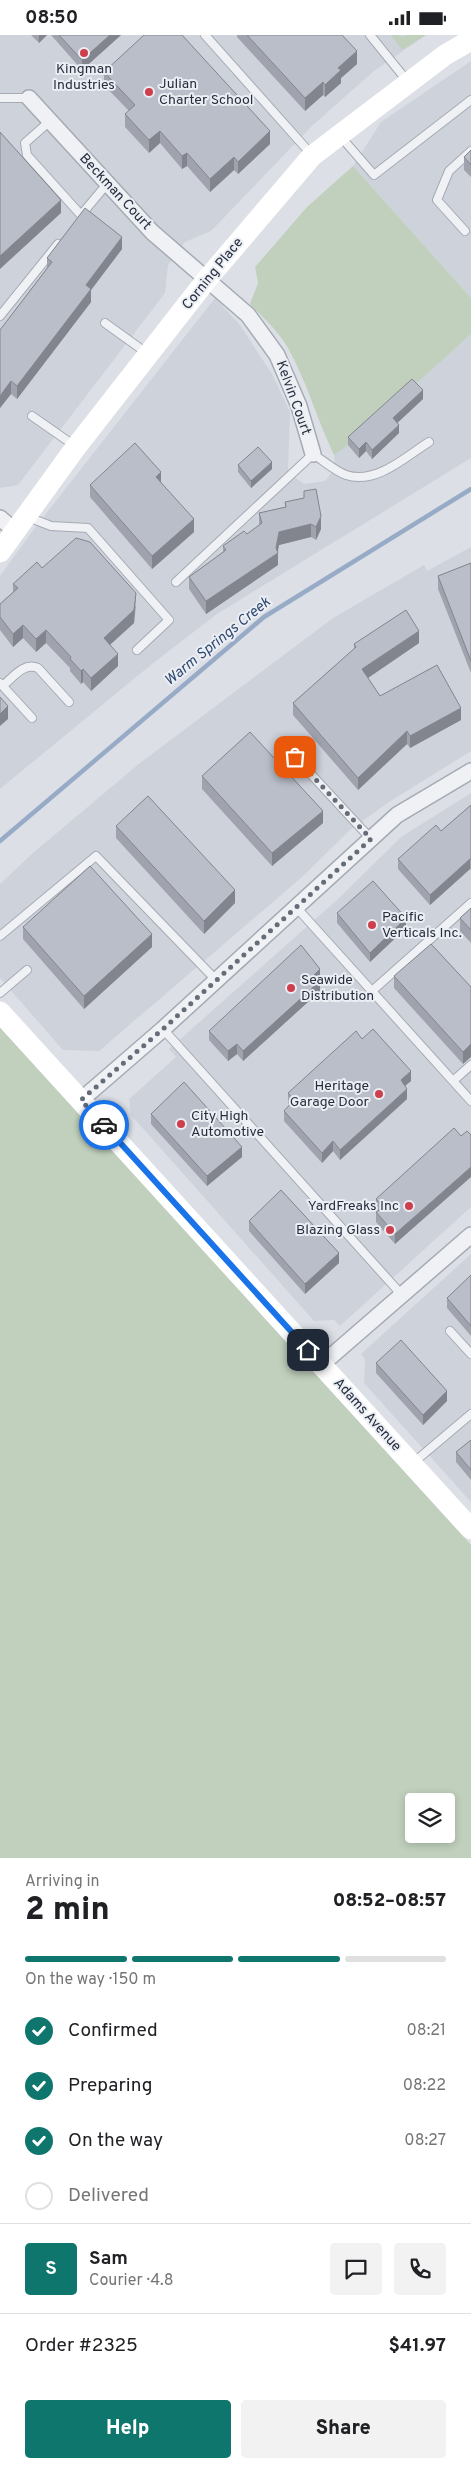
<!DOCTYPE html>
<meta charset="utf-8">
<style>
body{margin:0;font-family:Overpass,sans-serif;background:#f2f2f2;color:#202124;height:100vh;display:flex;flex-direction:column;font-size:19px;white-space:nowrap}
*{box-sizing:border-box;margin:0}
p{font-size:16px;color:#757577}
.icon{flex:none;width:28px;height:28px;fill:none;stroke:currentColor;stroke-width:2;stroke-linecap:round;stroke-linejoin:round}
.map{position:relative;height:1823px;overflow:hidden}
.details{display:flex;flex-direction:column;background:#fff;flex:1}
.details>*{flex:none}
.buttons{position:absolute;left:405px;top:1758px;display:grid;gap:10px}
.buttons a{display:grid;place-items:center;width:50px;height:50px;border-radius:5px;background:#fff;box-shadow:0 2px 8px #0003;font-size:25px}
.pin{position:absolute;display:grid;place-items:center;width:42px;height:42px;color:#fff;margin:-21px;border-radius:10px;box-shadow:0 2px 8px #0006}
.courier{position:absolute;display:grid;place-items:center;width:50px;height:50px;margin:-25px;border:4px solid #1a73e8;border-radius:50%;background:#fff;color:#222;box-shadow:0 1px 6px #0007}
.summary em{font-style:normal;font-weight:800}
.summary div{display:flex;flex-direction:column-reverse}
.summary{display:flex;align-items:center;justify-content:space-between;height:85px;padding:0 25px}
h1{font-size:32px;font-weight:800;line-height:38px}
.bar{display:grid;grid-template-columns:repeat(4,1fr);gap:8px 5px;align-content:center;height:60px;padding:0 25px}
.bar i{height:6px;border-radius:4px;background:#e0e0e0}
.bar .on{background:#0f766e}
.bar p{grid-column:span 4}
.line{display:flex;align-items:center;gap:12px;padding:0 25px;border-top:1px solid #e0e0e0}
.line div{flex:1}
.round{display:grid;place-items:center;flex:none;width:52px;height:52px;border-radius:5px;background:#f2f2f2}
ol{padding:0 25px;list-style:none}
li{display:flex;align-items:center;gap:15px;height:55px}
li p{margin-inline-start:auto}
li .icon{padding:5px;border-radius:50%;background:#0f766e;color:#fff;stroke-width:4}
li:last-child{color:#757577}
li i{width:28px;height:28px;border:2px solid #e0e0e0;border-radius:50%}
.button{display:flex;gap:10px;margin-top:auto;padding:10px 25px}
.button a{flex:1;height:58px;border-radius:5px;background:#0f766e;color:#fff;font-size:20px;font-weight:800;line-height:58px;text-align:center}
.button a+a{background:#f2f2f2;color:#202124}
.status{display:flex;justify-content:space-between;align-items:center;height:35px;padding:0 25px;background:#fff;direction:ltr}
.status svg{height:14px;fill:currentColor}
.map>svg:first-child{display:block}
</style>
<div class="status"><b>08:50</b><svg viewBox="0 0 49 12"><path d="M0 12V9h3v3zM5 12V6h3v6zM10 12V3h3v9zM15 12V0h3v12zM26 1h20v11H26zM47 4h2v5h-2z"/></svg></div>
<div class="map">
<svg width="471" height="1823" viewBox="0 0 471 1823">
<rect width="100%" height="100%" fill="#dce0e6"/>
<path fill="#ced2db" d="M0,0H426L374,36L312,91L211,196L185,207L168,230L165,258L18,450L0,453Z
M471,26V263L353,131L381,87Z
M215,263L240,290L272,339L290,377L288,437L304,449L325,446L335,433L334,420L471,299V423L217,579L152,629L0,754V541L34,494Z
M471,512V716L389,767L350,795L301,843L99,1016L63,1015L0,943V849L34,817L140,728L333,583L424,530L427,536Z
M471,758V1172L340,1291L334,1285L314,1286L131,1080L129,1064L176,1022L169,1014L338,864L401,802Z
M471,1219V1467L364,1348L365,1324L361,1319Z"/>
<path fill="#c1d0bd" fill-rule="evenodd" d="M391,0H400L402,2L406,0H426L402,15Z
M353,131L471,263V299L348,410L334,420C317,385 307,347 288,313C278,296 264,283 250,269L258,248L255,232L307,172Z
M0,992L471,1510V1823H0ZM414,1766H446V1799H414Z"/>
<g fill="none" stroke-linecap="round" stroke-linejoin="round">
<path stroke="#97abc7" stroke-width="4.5" d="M0,806L264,582L471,454"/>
<defs>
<path id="lane" d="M205,0L311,119
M370,0L408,47
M0,63H29
M50,86L25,108L27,120L81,180
M341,102L374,140L471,65
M81,180L107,149
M465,196L437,165L449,136L471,116
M0,281L58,209
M105,288L148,319
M32,381L75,411
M28,482L51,491L88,493L169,585L137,615
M176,547L313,419C324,426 335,436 346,440C376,450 405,422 429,407
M0,648L32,683
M3,651C13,642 24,627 38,633L69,667
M295,722L371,804
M296,872L471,1066
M0,901L96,821L217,946
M372,956L471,868
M0,958L27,935
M163,994L401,1259
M453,1046L471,1030
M450,1296L471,1319
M413,1428L471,1379"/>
<path id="street" d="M29,63L152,197L248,280L277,320L299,371L313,419
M0,483L15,496
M81,1065L163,994L397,780L471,736
M321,1330L471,1200"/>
</defs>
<use href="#lane" stroke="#a5aab3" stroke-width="10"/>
<use href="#street" stroke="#a5aab3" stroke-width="18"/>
<use href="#lane" stroke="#eff1f5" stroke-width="8"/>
<use href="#street" stroke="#eff1f5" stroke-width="15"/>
<path stroke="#fff" stroke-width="21" d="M0,517L76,412L208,243L312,121L445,20L471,5
M0,977L471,1494"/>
</g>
<path fill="#a0a3ad" d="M31,0H47L39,8Z
M51,0H121L82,35Z
M237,0H342L357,29L341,43V48L325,62L323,60L305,76L237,2Z
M104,37L270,109L238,139L234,135L210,157L187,131L182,134L160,108L149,118L125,92V79L129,76L104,50Z
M471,115V142L464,135V122Z
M122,214L91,255V267L17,364L11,359L0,373V295L47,233V223Z
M423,364L397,388L399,398L372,424L366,416L359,423L348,410V402Z
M238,430L272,434L251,453L238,437Z
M161,447L194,497L152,534L90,462V450Z
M304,456L321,494L316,505L311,502L279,510L278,517V530L206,579L189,554V542L223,517V511L247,499L259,490V478L285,472V467L304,463Z
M471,528V638L438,554V541Z
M42,533L136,571L134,588L110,610L118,631L91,656L83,647L81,649L70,636V633L46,608L36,617L23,603L13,612L0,595V569L13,557V549Z
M419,608L368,643L380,661L461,685L410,713L407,709L358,755L293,680V668L354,614V609Z
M202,741L323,788L272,831L202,754Z
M471,770V835L470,834L430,870L398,834V824L441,796Z
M116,791L235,868L204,899L116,803Z
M471,873V908L460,896V883Z
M337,878L406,893L370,927L337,888Z
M23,892L152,912L84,974L23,904Z
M394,941L471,952L463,1029L394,953Z
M320,944L319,945L320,956L243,1026L237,1019L228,1026L209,1005V996Z
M362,1004L411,1046L405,1051L407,1064L340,1125L333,1116L322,1128L284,1086V1076L290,1070L288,1068V1058Z
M151,1079L242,1122L207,1151L151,1089Z
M461,1101L395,1209L376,1187V1177L378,1176L376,1174V1164Z
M249,1186L339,1228L305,1259L249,1196Z
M471,1240V1301L447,1273V1263Z
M376,1328L447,1366L423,1390L376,1338Z
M471,1405V1445L456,1427V1417Z"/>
<path fill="#82858d" d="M39,0H47L39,8Z
M110,0H121L82,35V25Z
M357,16V29L341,43V48L325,62V50L338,33Z
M323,47V60L305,76V63Z
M160,96V108L149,118V105Z
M270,96V109L238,139V127Z
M187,118V131L182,134V121Z
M234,122V135L210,157V144Z
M61,165V178L0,234V221Z
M122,202V214L91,255V267L17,364V351L86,250Z
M11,346V359L0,373V361Z
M423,355V364L393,392V383Z
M399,390V398L372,424V415Z
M366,407V416L359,423V414Z
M272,427V434L251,453V446Z
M161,437V450L156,442Z
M321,481V494L316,505V492Z
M194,484V497L152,534V521Z
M311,489V502L279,510L277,518H278V530L206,579V566L276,513L279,497Z
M136,558L134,588L104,615V603Z
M23,590V603L13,612V599Z
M46,595V608L36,617V604Z
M419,596V608L362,647V634Z
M118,619V631L91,656V643Z
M83,634V647L81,649V636Z
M8,671V684L0,691V679Z
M461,673V685L410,713V701Z
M407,696V709L358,755V743Z
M323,776V788L272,831V818Z
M470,824V834L430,870V860Z
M235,855V868L204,899V886Z
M406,883V893L370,927V918Z
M152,899V912L84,974V961Z
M320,934V944L313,950V941Z
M320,946V956L243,1026V1016Z
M237,1009V1019L228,1026V1016Z
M471,1009V1022L463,1029V1017Z
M411,1036V1046L401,1054V1045Z
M407,1054V1064L340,1125V1115Z
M333,1106V1116L322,1128V1118Z
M242,1112V1122L207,1151V1141Z
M471,1132V1142L395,1209V1199Z
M339,1218V1228L305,1259V1249Z
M447,1356V1366L423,1390V1380Z"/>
<path fill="#babec9" stroke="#82858d" d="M59,0H110L82,25Z
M144,0H182L270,96L238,127L234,122L210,144L187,118L182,121L160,96L149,105L125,79L135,70L104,37Z
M247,0H342L357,16L338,33L341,35L325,50L323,47L305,63Z
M0,97L61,165L0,221Z
M471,115V130L464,122Z
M85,173L122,202L86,250L91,254L17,351L11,346L0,361V295L52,227L47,223Z
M412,344L423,355L393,383L399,390L372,415L366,407L359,414L348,402Z
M135,408L161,437L156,442L194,484L152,521L90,450Z
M258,412L272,427L251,446L238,430Z
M316,454L321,481L316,492L311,489L279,497L276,513L278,518L206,566L189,542L226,515L223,511L244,496L247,499L262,488L259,478L286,472L285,467L304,463V456Z
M76,503L90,507L136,558L134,575L104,603L118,619L91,643L83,634L81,636L70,624L71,622L46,595L36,604L23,590L13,599L0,582V569L18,553L13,549L37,527L42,533Z
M471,528V626L438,541Z
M406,575L419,596L362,634L380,661L437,630L461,673L410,701L407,696L358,743L293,668L356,612L354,609Z
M0,662L8,671L0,679Z
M250,697L323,776L272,818L202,741Z
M148,761L235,855L204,886L116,791Z
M471,770V825L470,824L430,860L398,824L436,790L441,796Z
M90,831L152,899L84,961L23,892Z
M373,846L406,883L370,918L337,878Z
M471,873V895L460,883Z
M431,909L471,952V1009L463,1017L394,941Z
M301,910L320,934L313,941L320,946L243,1016L237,1009L228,1016L209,996Z
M373,994L411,1036L401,1045L407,1054L340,1115L333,1106L322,1118L284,1076L294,1065L288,1058L356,996L362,1004Z
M184,1047L242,1112L207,1141L151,1079Z
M454,1093L461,1101L467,1096L471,1100V1132L395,1199L376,1177L384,1172L376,1164Z
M281,1155L339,1218L305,1249L249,1186Z
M471,1240V1291L447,1263Z
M401,1305L447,1356L423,1380L376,1328Z
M471,1405V1435L456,1417Z"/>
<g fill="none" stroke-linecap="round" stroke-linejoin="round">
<path stroke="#666c78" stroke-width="5" stroke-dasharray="0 9" d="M104,1090L81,1065L163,994L371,804L295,722"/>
<path stroke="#1a73e8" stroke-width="6" d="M104,1090L308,1315"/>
</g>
<g fill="#cd3f4c" stroke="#ebeff4" stroke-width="2">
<circle cx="84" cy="18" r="5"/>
<circle cx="149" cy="57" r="5"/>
<circle cx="372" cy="890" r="5"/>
<circle cx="291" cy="953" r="5"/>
<circle cx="379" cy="1059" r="5"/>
<circle cx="181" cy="1089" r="5"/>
<circle cx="409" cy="1171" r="5"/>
<circle cx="390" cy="1195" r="5"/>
</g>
<g text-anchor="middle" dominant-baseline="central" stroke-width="4" stroke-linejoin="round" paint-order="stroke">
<g font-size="14" fill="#262d3d" stroke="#ebeff4" text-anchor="start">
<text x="84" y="34" text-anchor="middle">Kingman<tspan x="84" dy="16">Industries</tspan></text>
<text x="159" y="49">Julian<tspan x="159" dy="16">Charter School</tspan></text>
<text x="382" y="882">Pacific<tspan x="382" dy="16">Verticals Inc.</tspan></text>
<text x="301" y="945">Seawide<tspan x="301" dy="16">Distribution</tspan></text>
<text x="369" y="1051" text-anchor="end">Heritage<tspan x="369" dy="16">Garage Door</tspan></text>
<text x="191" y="1081">City High<tspan x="191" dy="16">Automotive</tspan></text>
<text x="399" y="1171" text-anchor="end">YardFreaks Inc</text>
<text x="380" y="1195" text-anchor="end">Blazing Glass</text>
</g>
<g font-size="14" fill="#262d3d" stroke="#ebeff4">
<text transform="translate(115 157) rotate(47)">Beckman Court</text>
<text transform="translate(213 239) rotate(-51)">Corning Place</text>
<text transform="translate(293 363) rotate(70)">Kelvin Court</text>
<text transform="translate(367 1380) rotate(48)">Adams Avenue</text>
</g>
<g font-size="15" font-style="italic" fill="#304970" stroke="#ebeff4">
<text transform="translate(218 607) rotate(-39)">Warm Springs Creek</text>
</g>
</g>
</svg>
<div class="buttons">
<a><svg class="icon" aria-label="layers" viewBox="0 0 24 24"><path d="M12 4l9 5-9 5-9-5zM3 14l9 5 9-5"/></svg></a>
</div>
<div class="pin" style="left:295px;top:722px;background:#ea580c"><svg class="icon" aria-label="bag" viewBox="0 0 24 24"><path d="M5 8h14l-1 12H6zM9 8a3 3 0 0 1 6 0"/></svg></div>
<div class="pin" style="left:308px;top:1315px;background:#1f2937"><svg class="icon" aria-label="home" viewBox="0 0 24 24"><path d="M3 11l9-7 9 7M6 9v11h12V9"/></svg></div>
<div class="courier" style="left:104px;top:1090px"><svg class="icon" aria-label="car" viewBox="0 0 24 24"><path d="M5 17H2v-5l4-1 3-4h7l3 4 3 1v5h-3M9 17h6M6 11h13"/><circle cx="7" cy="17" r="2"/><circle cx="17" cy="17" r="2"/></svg></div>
</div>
<section class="details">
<div class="summary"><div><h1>2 min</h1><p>Arriving in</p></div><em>08:52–08:57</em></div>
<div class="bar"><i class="on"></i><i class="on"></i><i class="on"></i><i></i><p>On the way · 150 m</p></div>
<ol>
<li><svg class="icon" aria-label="check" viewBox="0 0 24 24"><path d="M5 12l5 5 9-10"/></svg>Confirmed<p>08:21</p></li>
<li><svg class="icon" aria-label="check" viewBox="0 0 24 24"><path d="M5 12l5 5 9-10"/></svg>Preparing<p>08:22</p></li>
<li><svg class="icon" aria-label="check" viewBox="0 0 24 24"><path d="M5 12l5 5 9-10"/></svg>On the way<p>08:27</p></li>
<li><i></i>Delivered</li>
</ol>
<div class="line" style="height:90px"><b class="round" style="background:#0f766e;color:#fff">S</b><div><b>Sam</b><p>Courier · 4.8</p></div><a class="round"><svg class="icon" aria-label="chat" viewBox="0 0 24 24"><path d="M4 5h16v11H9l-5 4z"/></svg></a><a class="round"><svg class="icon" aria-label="phone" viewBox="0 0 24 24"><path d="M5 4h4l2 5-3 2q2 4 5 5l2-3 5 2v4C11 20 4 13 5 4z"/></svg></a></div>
<div class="line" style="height:65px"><div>Order #2325</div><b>$41.97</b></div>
<div class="button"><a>Help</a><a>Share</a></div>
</section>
